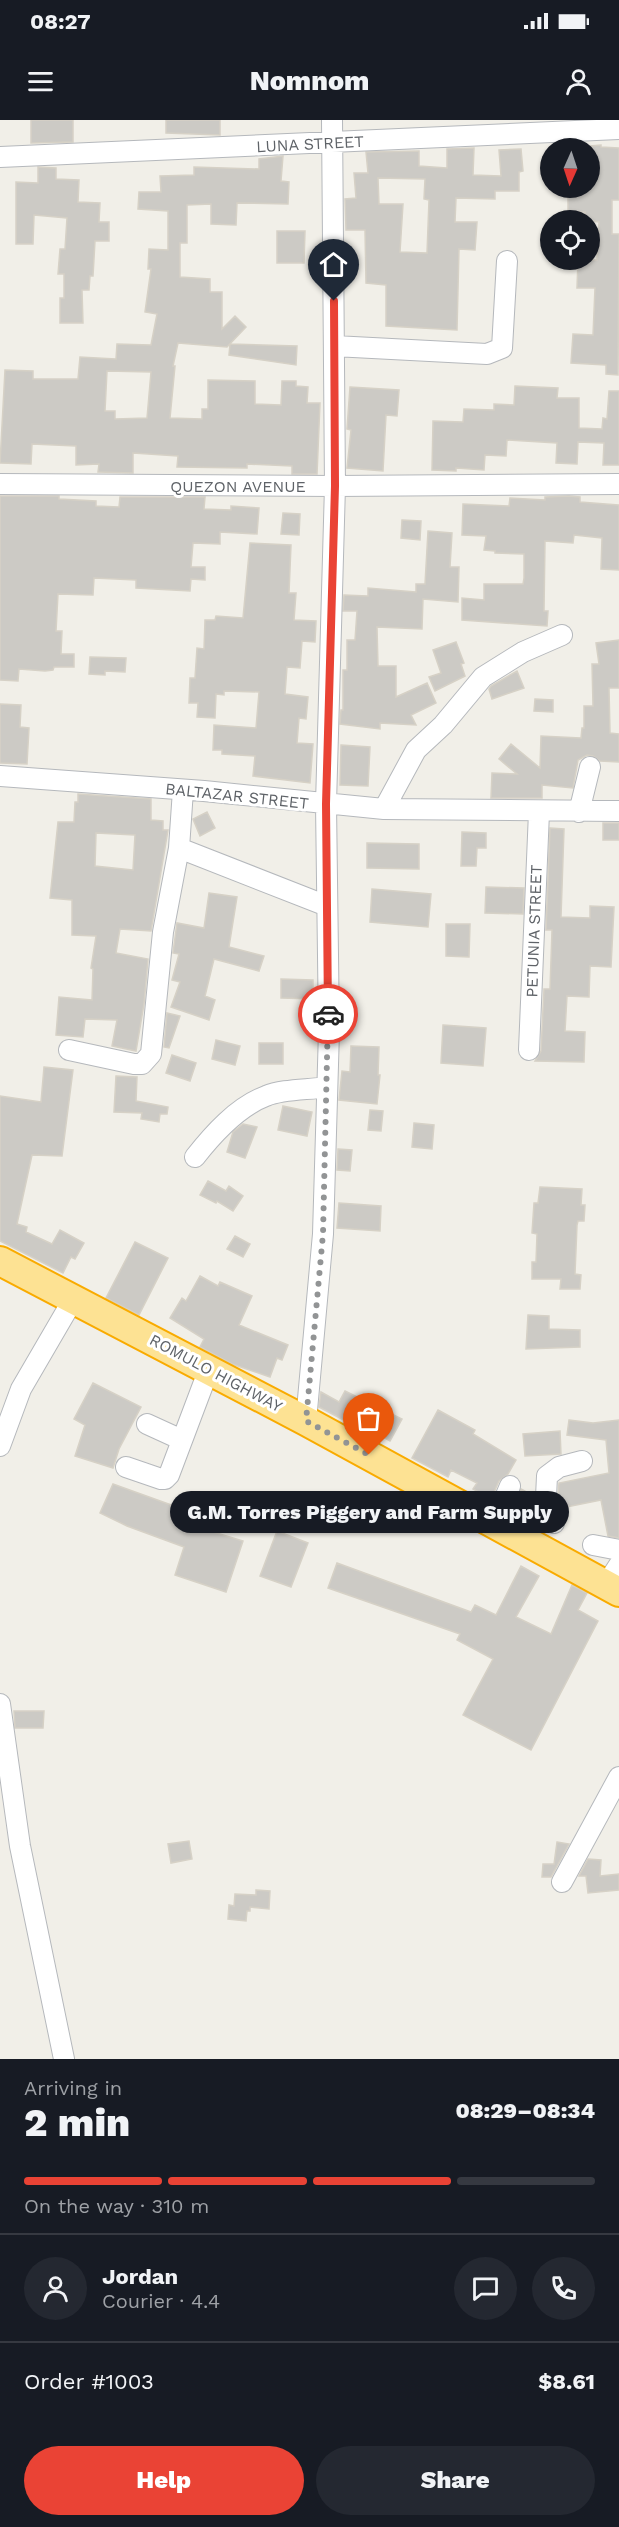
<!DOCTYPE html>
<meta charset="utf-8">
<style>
body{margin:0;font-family:"Work Sans",sans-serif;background:#242831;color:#f1f3f6;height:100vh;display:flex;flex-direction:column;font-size:22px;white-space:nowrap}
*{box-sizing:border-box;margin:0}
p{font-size:20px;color:#9ea1a6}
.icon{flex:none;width:33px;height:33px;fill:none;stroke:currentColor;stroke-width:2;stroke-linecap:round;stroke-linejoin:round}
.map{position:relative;height:1939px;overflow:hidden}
.sheet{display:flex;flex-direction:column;background:#171b24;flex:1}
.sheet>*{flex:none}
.needle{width:39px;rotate:183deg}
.tools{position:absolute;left:540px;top:18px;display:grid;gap:12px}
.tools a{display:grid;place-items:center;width:60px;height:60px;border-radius:50%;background:#171b24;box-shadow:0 2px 4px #0004;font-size:30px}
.pin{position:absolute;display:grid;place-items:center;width:51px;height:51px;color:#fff;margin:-62px -26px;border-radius:50% 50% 50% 0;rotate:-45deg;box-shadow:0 0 6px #0007}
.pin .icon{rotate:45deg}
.courier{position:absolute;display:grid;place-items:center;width:60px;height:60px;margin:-30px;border:4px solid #ea4335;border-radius:50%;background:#fff;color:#222;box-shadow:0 2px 8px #0007}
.bubble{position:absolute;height:42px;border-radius:21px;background:#171b24;box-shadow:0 2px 4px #0004;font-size:20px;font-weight:800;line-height:42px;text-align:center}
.summary em{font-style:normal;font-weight:800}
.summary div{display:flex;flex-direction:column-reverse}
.summary{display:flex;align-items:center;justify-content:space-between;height:102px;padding:0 24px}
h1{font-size:39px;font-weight:800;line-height:45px}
.bar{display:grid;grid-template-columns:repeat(4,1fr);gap:9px 6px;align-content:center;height:72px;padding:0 24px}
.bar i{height:8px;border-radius:4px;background:#363941}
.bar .on{background:#ea4335}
.bar p{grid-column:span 4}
.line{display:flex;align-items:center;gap:15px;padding:0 24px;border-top:2px solid #363941}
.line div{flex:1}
.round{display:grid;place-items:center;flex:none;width:63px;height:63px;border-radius:32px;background:#242831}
.primary-button{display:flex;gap:12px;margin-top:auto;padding:12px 24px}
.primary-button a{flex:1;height:69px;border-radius:36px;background:#ea4335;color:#fff;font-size:24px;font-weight:800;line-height:69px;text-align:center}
.primary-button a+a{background:#242831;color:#f1f3f6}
.status{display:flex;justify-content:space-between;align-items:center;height:42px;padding:0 30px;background:#171b24;direction:ltr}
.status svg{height:16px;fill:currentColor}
header{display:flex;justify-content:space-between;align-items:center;height:78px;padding:0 24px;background:#171b24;font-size:27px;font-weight:800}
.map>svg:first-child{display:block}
</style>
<div class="status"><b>08:27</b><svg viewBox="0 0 49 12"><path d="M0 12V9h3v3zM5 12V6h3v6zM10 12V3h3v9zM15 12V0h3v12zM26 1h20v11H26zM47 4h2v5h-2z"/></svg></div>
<header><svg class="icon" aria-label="menu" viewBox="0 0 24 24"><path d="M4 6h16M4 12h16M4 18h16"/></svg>Nomnom<svg class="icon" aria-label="person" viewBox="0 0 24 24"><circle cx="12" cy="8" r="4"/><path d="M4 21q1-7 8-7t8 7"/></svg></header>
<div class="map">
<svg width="619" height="1939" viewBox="0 0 619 1939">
<rect width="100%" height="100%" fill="#f1efe8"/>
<path fill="#cccac5" stroke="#d6d1c6" stroke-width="1.5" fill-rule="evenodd" d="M31,0H73V22L31,23Z
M166,0H220V15L166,13Z
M601,25V27L619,28V80H612V114H619L618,255L606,254V245L571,243L573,214L593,215L595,168H577L578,140H597L599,102L585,100V92H568V68H590V26Z
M474,28L473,55L501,56L499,30L521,29L523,51L519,52V71H495V79L456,78L455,102H477L475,130L459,129L457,210L386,206V165L366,163L365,110H346L345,79L356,78L354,53H368L366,32L419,31V46L447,48V29ZM378,58L425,59L424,79L429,80L427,133L400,132L403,84H379Z
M283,36L281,61L289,62L288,84L237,83L236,105L211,104V84L187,85V123H180V157L210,159V172H222V209L235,196L246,207L227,227L178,223L173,246H175L170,298L202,299V289H208V260L255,261V284L281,285L282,261H296V266L308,267L307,283H320L317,354H292V346L247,344V348L177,347L178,336L133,333V353L98,352L99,344L76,345V326L32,324L31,344L0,343L5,250L33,251V259H78L80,237L116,239L117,224L151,225L157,194L145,192L151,149H148L149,129L168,130V91L138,89L139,72H161L160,56L194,55V47L259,49V39ZM107,251L151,252L147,298L115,299V291H105Z
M38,47L56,48V59L79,60L78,82L100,83L99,102H109V121H95L93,156H90L89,170H82L83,203H60V178H64V154H58L60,129H65L67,98L34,95L33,124H16V62L38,63Z
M277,111H305L304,143H277Z
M230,224L297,226L296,245L229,235Z
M515,266L558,268L557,278H579V308L602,309L603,298L607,299L609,271H619V345H603L604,323L578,322L577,344L556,343L557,323L507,320L506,336L485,335L484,350L456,348V351L432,350L433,301L463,302L464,289L494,290V284L514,285Z
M350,267L399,270L397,296L386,295L383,351L347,348L351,310L347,309Z
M0,376H59V379L96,381V386L119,387L120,377H205L204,389L231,390V386L259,388L257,414L220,412V424L193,423L191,447H205V460L191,459L190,471L136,468V460L94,458L93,475L58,474L56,511H62L61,534H74V547H54L53,550L45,551L19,549L18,561L0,560Z
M569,376L580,377V382L619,385V450L601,449L602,418L574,415L573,423L545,421L544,491H548L547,506L462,500V478L484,480V464H523L524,458V434L495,433V431L484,430L486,416L462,415L463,384L509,386L510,378L545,380V377Z
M283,393L300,394L299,415L281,414Z
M402,400L421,401L420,420L401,418Z
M428,411L452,413L450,447H459L458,482L423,479L422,509L377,507L378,546H396V577L427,563L436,583L411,595L416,605L380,603V609L340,604L341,590H343V550H347V520H355L357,491H343L344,475L368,476V468L416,472V464H425Z
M250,423L291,425L289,473H296L294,500L316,501L315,522L302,521L300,548L287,547L285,574L308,577L306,599L299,598L297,623L313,624L310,663L253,656L255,636L222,634V630H213L214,605L256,608L259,572L224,571V575L216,574L215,598L197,597L198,583H189L190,558H195L197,528L204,529L205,500H215L216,496L243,498Z
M619,520V568H609L610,613L619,614V642L600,641L593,636L587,635L578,640L573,668L542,665V678H491L492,653L517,654L499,639L511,624L540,648L541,616L581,618L582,608H584V586H593L592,544H599L596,523Z
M456,522L464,543L461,544L465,556L435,571L429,557L441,553L433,530Z
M90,537L126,538L125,552L105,551V555L89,554Z
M517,551L524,568L492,579L489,569L491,566Z
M535,579L553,580V592L534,591Z
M0,584L21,585L20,607L29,608L27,644L0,643Z
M341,625L370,627L368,666L340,665Z
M78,674L151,679V700L163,701V710H168L151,811L120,809L116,833L148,839L144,884L136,931L112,926L117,900L85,899L83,917L56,915L59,877L92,880L93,849L91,848L96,816L72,815V780L50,778L58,702H74L75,682H78ZM96,713L135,715L133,750L95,746Z
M207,692L215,708L200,716L193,699Z
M603,703H619V720H603Z
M550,708L564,709L561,797L590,798V786L614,787L611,847L590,846L589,877L567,876L565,911L585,912L584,942L535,941L541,931L544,869H550L552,810H546Z
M462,712L486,713V728H477L476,746H461Z
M367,723L419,724V749L367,748Z
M486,767L524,768L523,794L485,793Z
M372,769L431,774L428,807L370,802Z
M209,773L237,777L229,827L264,836L259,851L214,839L205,876L215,880L209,900L171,887L180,862L172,860L179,834L173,833L177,803L204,808Z
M446,804H470L469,837L446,836Z
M281,859L313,860V879L281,878Z
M167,893L180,896L169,928L164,927Z
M443,905L486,908L483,946L441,943Z
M216,920L240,926L235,945L212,939Z
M259,923H283V944H259Z
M351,926L379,927L378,955H380L377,984L339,980L342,951L350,952Z
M172,935L196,943L190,961L166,953Z
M44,947L73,950L62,1036L32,1035L17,1104L27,1107L26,1112L52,1124L60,1110L84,1123L75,1139L71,1137L63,1153L0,1121V976L41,982Z
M116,956L137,957L136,981L168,987L167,994H160L159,1002L141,999L142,993L114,992Z
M283,986L312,992L307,1016L278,1010Z
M370,990L383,991L381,1011L368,1010Z
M414,1003L434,1005L432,1029L412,1027Z
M243,1004L257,1007L245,1038L227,1032L233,1012Z
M338,1029L352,1030L350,1051L337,1050Z
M208,1061L226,1071L229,1066L243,1076L233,1091L217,1081L216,1083L200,1075Z
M540,1067L582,1069L581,1085H585L584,1101H578L577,1105L575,1154L581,1155L580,1169H560L561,1159H532V1142H536L537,1114L532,1113L534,1083H538Z
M339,1083L381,1086L380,1111L337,1108Z
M235,1116L250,1124L243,1137L227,1129Z
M135,1122L168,1138L139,1195L106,1178Z
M200,1156L218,1166L220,1162L252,1176L239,1205L288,1225L282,1240L277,1238L270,1257L232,1244L200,1227L204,1219L170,1198L182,1178L186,1181Z
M528,1195L549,1196V1209L580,1210V1227L526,1229Z
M93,1263L141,1287L119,1329L113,1348L75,1336L85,1305L74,1299Z
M345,1271L402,1299L390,1321L355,1301L353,1305L319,1287L321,1272L339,1282Z
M438,1290L475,1310L473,1314L516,1340L508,1354L499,1361L491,1379L473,1369L477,1363L451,1350L448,1357L412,1338Z
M569,1300L593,1303L619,1300V1418L608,1416L601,1380L562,1388L558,1375L559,1363L609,1353L606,1320L567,1315Z
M560,1311L561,1334L525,1336L523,1314Z
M113,1364L188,1391L184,1403L243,1421L226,1472L175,1455L184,1427L127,1406L100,1393Z
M521,1369L534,1376L535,1382L529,1392L537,1398L532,1406L511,1394Z
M277,1411L308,1423L291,1467L260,1456Z
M337,1443L471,1492L475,1485L496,1495L521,1446L539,1456L516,1497L551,1514L572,1465L587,1473L578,1490L598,1501L531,1630L463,1595L493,1539L457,1520L460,1514L328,1468Z
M14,1591H44L43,1608H15Z
M189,1721L192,1739L171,1743L168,1724Z
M557,1722L569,1724L551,1757H542L543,1744H554Z
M588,1739L601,1740L600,1756L619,1754V1770L588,1773L586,1756H579Z
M256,1770L270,1771L269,1789L250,1787V1791H247L246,1801L228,1799L229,1785L234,1786L235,1774L256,1775Z"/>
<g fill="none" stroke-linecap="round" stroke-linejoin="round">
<defs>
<path id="minor" d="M0,37L619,9
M334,226L487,234L502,228L507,141
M0,364L335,366L619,364
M0,656L204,671L384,689L619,691
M384,689L416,630L443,605L483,557L523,532L562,515
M579,692L590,647
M179,728L327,786
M69,930L134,944H142L151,934L163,812L179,728L183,670
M529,930L539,692
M195,1037C213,1014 237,987 266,976C283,969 308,970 327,967
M306,1301L323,1114L329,911L326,684L335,366L332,0
M147,1304L182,1320
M0,1326L21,1269L74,1178
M126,1347L161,1359H165L169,1355L209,1249
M554,1403L546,1377L547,1356L559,1347L582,1341
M494,1404L510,1366
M593,1425L619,1430
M606,1465L619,1445
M0,1584L20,1726L64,1939
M562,1762L619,1657"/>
<path id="highway" d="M0,1141L306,1301L619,1472"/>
</defs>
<use href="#minor" stroke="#b5b8bc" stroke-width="22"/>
<use href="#highway" stroke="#f9ab00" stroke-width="32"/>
<use href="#minor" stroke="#fff" stroke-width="20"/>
<use href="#highway" stroke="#fde293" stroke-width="28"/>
</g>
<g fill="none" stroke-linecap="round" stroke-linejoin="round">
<path stroke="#929495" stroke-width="6" stroke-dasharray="0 10.8" d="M328,894L323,1114L306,1301L369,1335"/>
<path stroke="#ea4335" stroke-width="8" d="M328,894L326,684L335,366L334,181"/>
</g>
<g text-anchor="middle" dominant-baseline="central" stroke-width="6" stroke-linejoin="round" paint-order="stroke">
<g font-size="16" fill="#5f6368" stroke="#fff">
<text transform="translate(310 24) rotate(-3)">LUNA STREET</text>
<text x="238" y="366">QUEZON AVENUE</text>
<text transform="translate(237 676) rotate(6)">BALTAZAR STREET</text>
<text transform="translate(534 811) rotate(-88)">PETUNIA STREET</text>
<text transform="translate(216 1253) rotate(28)">ROMULO HIGHWAY</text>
</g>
</g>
</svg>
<div class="tools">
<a><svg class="needle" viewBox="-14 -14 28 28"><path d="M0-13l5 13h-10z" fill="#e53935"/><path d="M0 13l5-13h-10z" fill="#9ea1a6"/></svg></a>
<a><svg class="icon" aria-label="locate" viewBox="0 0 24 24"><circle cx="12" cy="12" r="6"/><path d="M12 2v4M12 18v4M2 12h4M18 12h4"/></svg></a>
</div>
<div class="pin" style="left:369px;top:1335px;background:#ea580c"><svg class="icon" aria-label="bag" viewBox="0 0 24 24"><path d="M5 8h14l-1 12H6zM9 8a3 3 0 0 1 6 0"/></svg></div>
<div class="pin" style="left:334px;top:181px;background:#1f2937"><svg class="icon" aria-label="home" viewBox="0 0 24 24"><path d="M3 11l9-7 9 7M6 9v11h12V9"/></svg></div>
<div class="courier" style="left:328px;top:894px"><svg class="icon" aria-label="car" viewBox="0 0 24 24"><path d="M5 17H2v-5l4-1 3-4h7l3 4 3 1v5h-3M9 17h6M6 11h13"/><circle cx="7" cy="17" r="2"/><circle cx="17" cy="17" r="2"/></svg></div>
<div class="bubble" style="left:170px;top:1371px;width:399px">G.M. Torres Piggery and Farm Supply</div>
</div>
<section class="sheet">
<div class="summary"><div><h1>2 min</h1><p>Arriving in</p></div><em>08:29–08:34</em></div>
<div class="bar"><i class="on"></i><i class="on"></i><i class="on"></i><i></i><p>On the way · 310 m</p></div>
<div class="line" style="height:108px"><a class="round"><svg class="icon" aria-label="person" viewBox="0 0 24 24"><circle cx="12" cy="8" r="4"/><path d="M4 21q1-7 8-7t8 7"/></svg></a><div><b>Jordan</b><p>Courier · 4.4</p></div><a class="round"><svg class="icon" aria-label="chat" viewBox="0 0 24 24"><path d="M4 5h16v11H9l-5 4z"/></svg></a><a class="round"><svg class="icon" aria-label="phone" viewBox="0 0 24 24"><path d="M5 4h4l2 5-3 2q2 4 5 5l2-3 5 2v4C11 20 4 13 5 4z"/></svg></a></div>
<div class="line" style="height:78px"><div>Order #1003</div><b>$8.61</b></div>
<div class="primary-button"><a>Help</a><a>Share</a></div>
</section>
